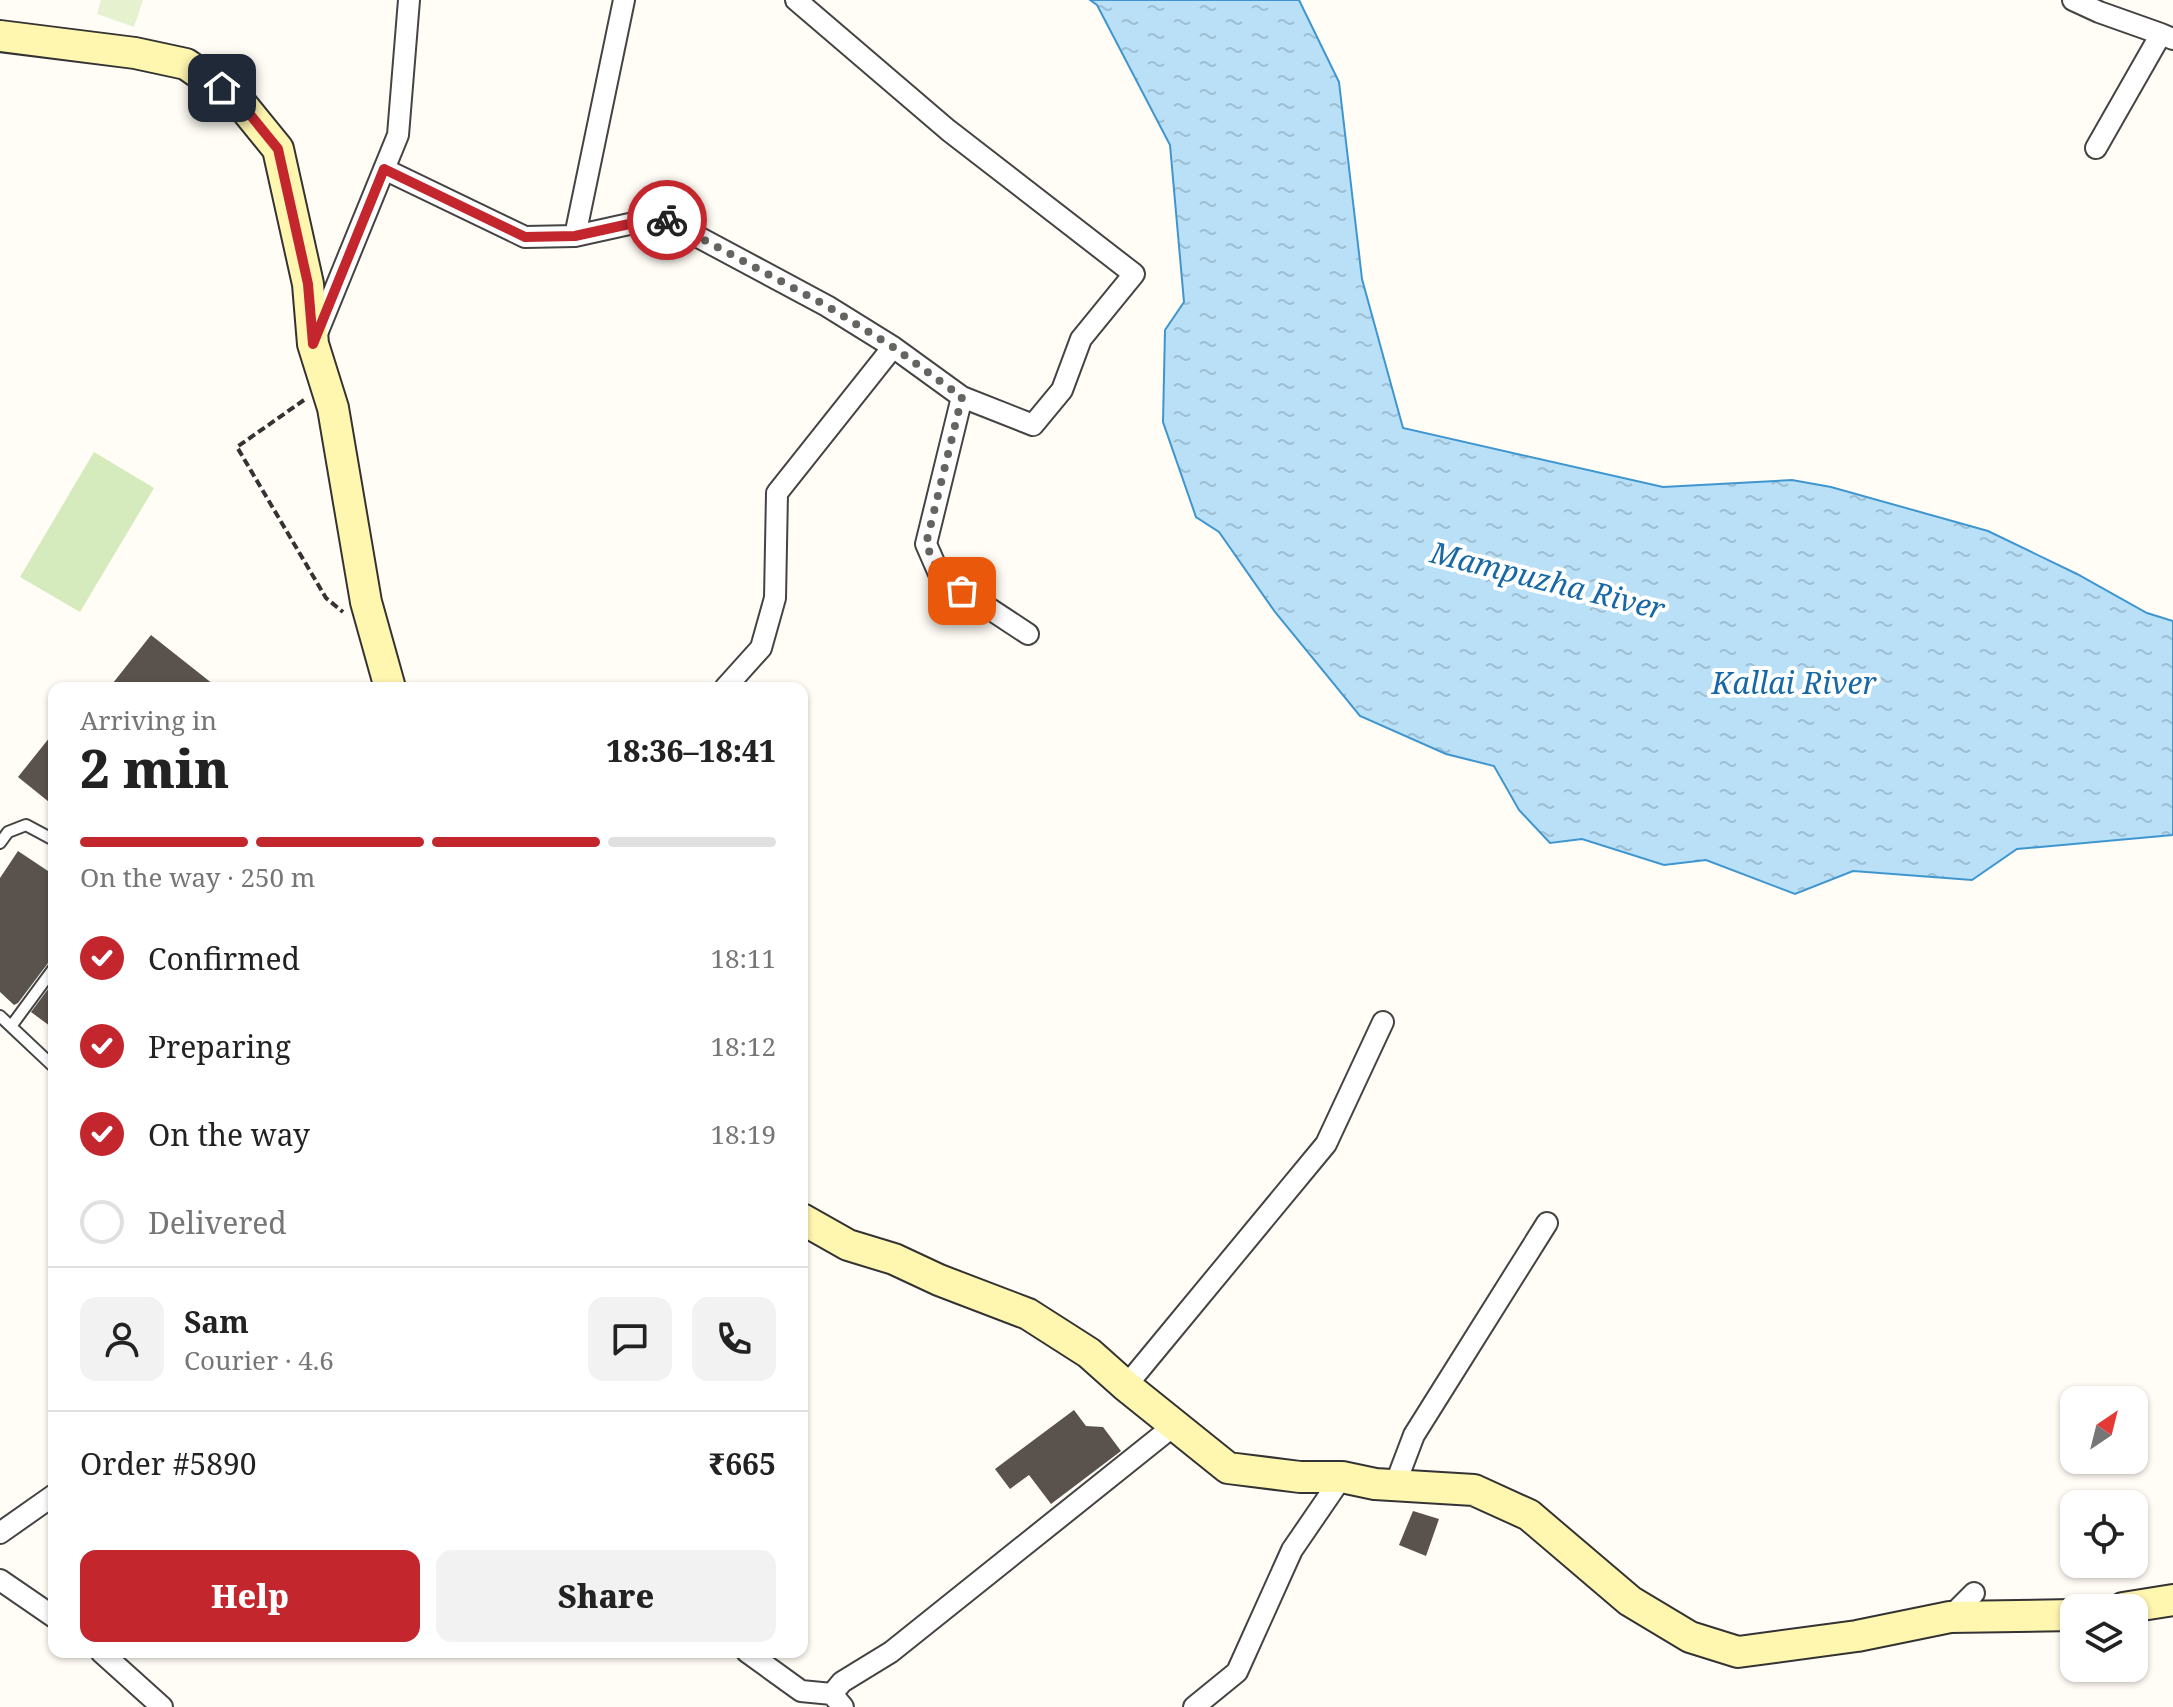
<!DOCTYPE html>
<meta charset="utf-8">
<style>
body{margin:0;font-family:"Noto Serif",serif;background:#f2f2f2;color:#222;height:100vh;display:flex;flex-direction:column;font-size:30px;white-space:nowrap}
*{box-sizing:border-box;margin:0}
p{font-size:26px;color:#767676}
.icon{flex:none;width:44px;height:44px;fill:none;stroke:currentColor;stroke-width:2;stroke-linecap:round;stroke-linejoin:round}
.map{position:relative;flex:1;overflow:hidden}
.panel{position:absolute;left:48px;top:682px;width:760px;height:976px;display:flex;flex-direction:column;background:#fff;border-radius:16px;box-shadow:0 2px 6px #0004}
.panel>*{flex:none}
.needle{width:52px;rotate:35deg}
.buttons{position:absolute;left:2060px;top:1386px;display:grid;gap:16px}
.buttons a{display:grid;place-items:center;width:88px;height:88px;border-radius:16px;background:#fff;box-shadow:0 2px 6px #0004;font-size:40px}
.pin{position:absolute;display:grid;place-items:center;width:68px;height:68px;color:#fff;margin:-34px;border-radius:16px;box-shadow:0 4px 12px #0006}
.courier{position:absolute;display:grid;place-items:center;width:80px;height:80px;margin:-40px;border:6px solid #c4262e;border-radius:50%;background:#fff;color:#222;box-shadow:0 2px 10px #0007}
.head em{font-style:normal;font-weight:800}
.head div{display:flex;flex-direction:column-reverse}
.head{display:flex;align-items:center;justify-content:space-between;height:136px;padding:0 32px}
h1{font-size:52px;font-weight:800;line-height:60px}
.bar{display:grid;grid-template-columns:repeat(4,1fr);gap:12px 8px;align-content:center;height:96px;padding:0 32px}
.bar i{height:10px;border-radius:6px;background:#e0e0e0}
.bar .active{background:#c4262e}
.bar p{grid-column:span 4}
.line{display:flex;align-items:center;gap:20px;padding:0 32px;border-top:2px solid #e0e0e0}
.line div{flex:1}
.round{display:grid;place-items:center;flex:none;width:84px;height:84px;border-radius:16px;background:#f2f2f2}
ol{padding:0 32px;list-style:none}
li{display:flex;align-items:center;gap:24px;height:88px}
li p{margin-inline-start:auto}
li .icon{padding:8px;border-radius:50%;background:#c4262e;color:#fff;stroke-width:4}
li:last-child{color:#767676}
li i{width:44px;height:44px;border:4px solid #e0e0e0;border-radius:50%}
.action{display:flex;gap:16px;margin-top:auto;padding:16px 32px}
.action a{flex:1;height:92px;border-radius:16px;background:#c4262e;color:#fff;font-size:32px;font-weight:800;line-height:92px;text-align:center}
.action a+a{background:#f2f2f2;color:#222}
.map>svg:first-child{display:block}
</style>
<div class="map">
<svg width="2173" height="1707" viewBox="0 0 2173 1707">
<defs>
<pattern id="water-ripples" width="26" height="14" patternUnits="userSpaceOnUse" patternTransform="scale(2)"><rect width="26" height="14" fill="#b9e0f7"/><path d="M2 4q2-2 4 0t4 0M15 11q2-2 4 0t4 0" fill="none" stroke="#9ebfd3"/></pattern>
</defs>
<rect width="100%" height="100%" fill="#fffdf5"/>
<path fill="#d5ebbd" d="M94,452L154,488L80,612L20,577Z"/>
<path fill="#e6f2cf" d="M101,0H143L134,27L97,14Z"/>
<path fill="url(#water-ripples)" stroke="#3f96cf" stroke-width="2" d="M1090,0H1299L1339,82L1362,279L1403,428L1663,487L1792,480L1831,487L1988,531L2077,574L2147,613L2173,621V835L2017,849L1972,880L1853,871L1795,894L1706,860L1664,865L1582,839L1550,843L1519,810L1494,766L1446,754L1360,716L1275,612L1219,532L1196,517L1163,422L1165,330L1184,302L1170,145L1097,5Z"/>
<path fill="#5a524d" d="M151,635L218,688H109Z
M54,732V806L18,777Z
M18,851L54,875V960L48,963L18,1003L14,1005L0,992V878Z
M54,981V1029L31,1012Z
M1074,1410L1086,1426L1103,1427L1121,1451L1051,1504L1029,1475L1010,1489L995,1469Z
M1413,1511L1439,1519L1426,1556L1399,1545Z"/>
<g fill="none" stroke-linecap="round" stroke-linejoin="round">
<defs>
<path id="service" d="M0,843L8,832L26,825L54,840
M0,1016L54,1067
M12,1025L54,968"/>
<path id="minor" d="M2073,0L2099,12L2161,34
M2096,148L2161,34L2173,39
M384,169L525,237L575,236L661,217L827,306L893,347L962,397L1033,425L1062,390L1081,339L1134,274L948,130L796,0
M575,236L624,0
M316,336L398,135L409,0
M962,397L926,544L940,576L1028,634
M725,688L761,648L775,598L777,493L893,347
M1126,1386L1326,1144L1383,1022
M1395,1485L1414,1435L1547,1223
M0,1533L54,1495
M0,1580L54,1617
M1950,1617L1974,1593
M101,1652L162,1707
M747,1652L801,1691L832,1694
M843,1707L832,1694L842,1682L891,1652L1176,1424
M1194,1707L1237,1672L1292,1550L1342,1477"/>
<path id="secondary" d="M0,36L135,53L186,64L239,101L278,149L308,284L313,344L333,408L366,602L390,688
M802,1219L848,1245L894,1259L939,1280L1028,1314L1089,1353L1126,1386L1228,1468L1300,1477H1342L1375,1484L1474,1490L1529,1515L1630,1601L1690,1637L1738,1652L1857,1636L1950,1617L2074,1615
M2123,1608L2173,1600"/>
</defs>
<use href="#service" stroke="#444" stroke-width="14"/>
<use href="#minor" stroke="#444" stroke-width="24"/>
<use href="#secondary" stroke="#333" stroke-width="34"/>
<path stroke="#333" stroke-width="4" stroke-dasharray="8 4" stroke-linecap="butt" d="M304,400L237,447L326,598L343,612"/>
<use href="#service" stroke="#fff" stroke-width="10"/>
<use href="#minor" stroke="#fff" stroke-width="20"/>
<use href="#secondary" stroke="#fff6b0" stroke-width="30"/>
</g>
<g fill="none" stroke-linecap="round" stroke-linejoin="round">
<path stroke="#646461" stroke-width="8" stroke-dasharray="0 14.4" d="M667,220L827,306L893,347L962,397L926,544L940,576L962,591"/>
<path stroke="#c4262e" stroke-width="10" d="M222,88L239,101L278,149L308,284L313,344L384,169L525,237L575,236L661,217L667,220"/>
</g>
<g text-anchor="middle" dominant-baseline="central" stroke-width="8" stroke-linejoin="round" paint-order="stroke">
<g font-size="30" font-style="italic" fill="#1768a6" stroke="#fff">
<text transform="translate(1548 580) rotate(14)">Mampuzha River</text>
<text x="1794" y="682">Kallai River</text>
</g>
</g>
</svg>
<div class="buttons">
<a><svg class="needle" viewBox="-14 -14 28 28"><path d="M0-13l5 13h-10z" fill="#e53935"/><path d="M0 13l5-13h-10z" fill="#767676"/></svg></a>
<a><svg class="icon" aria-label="locate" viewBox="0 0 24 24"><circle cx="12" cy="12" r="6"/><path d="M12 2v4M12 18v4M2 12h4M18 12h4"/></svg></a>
<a><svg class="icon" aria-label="layers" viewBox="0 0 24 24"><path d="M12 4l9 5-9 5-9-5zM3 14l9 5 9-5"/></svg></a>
</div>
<div class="pin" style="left:962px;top:591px;background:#ea580c"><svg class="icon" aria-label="bag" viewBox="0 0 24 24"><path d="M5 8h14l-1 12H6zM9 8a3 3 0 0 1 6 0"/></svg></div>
<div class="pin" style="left:222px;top:88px;background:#1f2937"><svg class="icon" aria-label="home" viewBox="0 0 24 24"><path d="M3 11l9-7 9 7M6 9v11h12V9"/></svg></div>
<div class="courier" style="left:667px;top:220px"><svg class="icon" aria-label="bike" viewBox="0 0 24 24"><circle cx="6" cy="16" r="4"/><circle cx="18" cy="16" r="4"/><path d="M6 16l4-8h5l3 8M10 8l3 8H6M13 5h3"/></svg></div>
<section class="panel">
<div class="head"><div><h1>2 min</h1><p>Arriving in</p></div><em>18:36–18:41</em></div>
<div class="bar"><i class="active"></i><i class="active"></i><i class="active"></i><i></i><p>On the way · 250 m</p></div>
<ol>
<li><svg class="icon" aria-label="check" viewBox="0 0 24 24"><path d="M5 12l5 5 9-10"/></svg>Confirmed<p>18:11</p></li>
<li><svg class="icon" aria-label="check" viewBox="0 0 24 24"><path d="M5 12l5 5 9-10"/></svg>Preparing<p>18:12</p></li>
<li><svg class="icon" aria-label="check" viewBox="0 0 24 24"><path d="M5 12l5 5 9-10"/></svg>On the way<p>18:19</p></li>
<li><i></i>Delivered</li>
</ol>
<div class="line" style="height:144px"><a class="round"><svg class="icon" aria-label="person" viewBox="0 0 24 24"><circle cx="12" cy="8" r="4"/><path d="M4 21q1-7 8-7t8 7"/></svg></a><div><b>Sam</b><p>Courier · 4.6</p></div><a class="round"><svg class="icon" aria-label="chat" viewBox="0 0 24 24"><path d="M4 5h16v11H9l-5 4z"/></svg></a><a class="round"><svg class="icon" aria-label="phone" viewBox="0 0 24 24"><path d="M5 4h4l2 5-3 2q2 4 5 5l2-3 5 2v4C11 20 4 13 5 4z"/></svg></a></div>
<div class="line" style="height:104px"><div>Order #5890</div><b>₹665</b></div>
<div class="action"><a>Help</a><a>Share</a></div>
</section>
</div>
